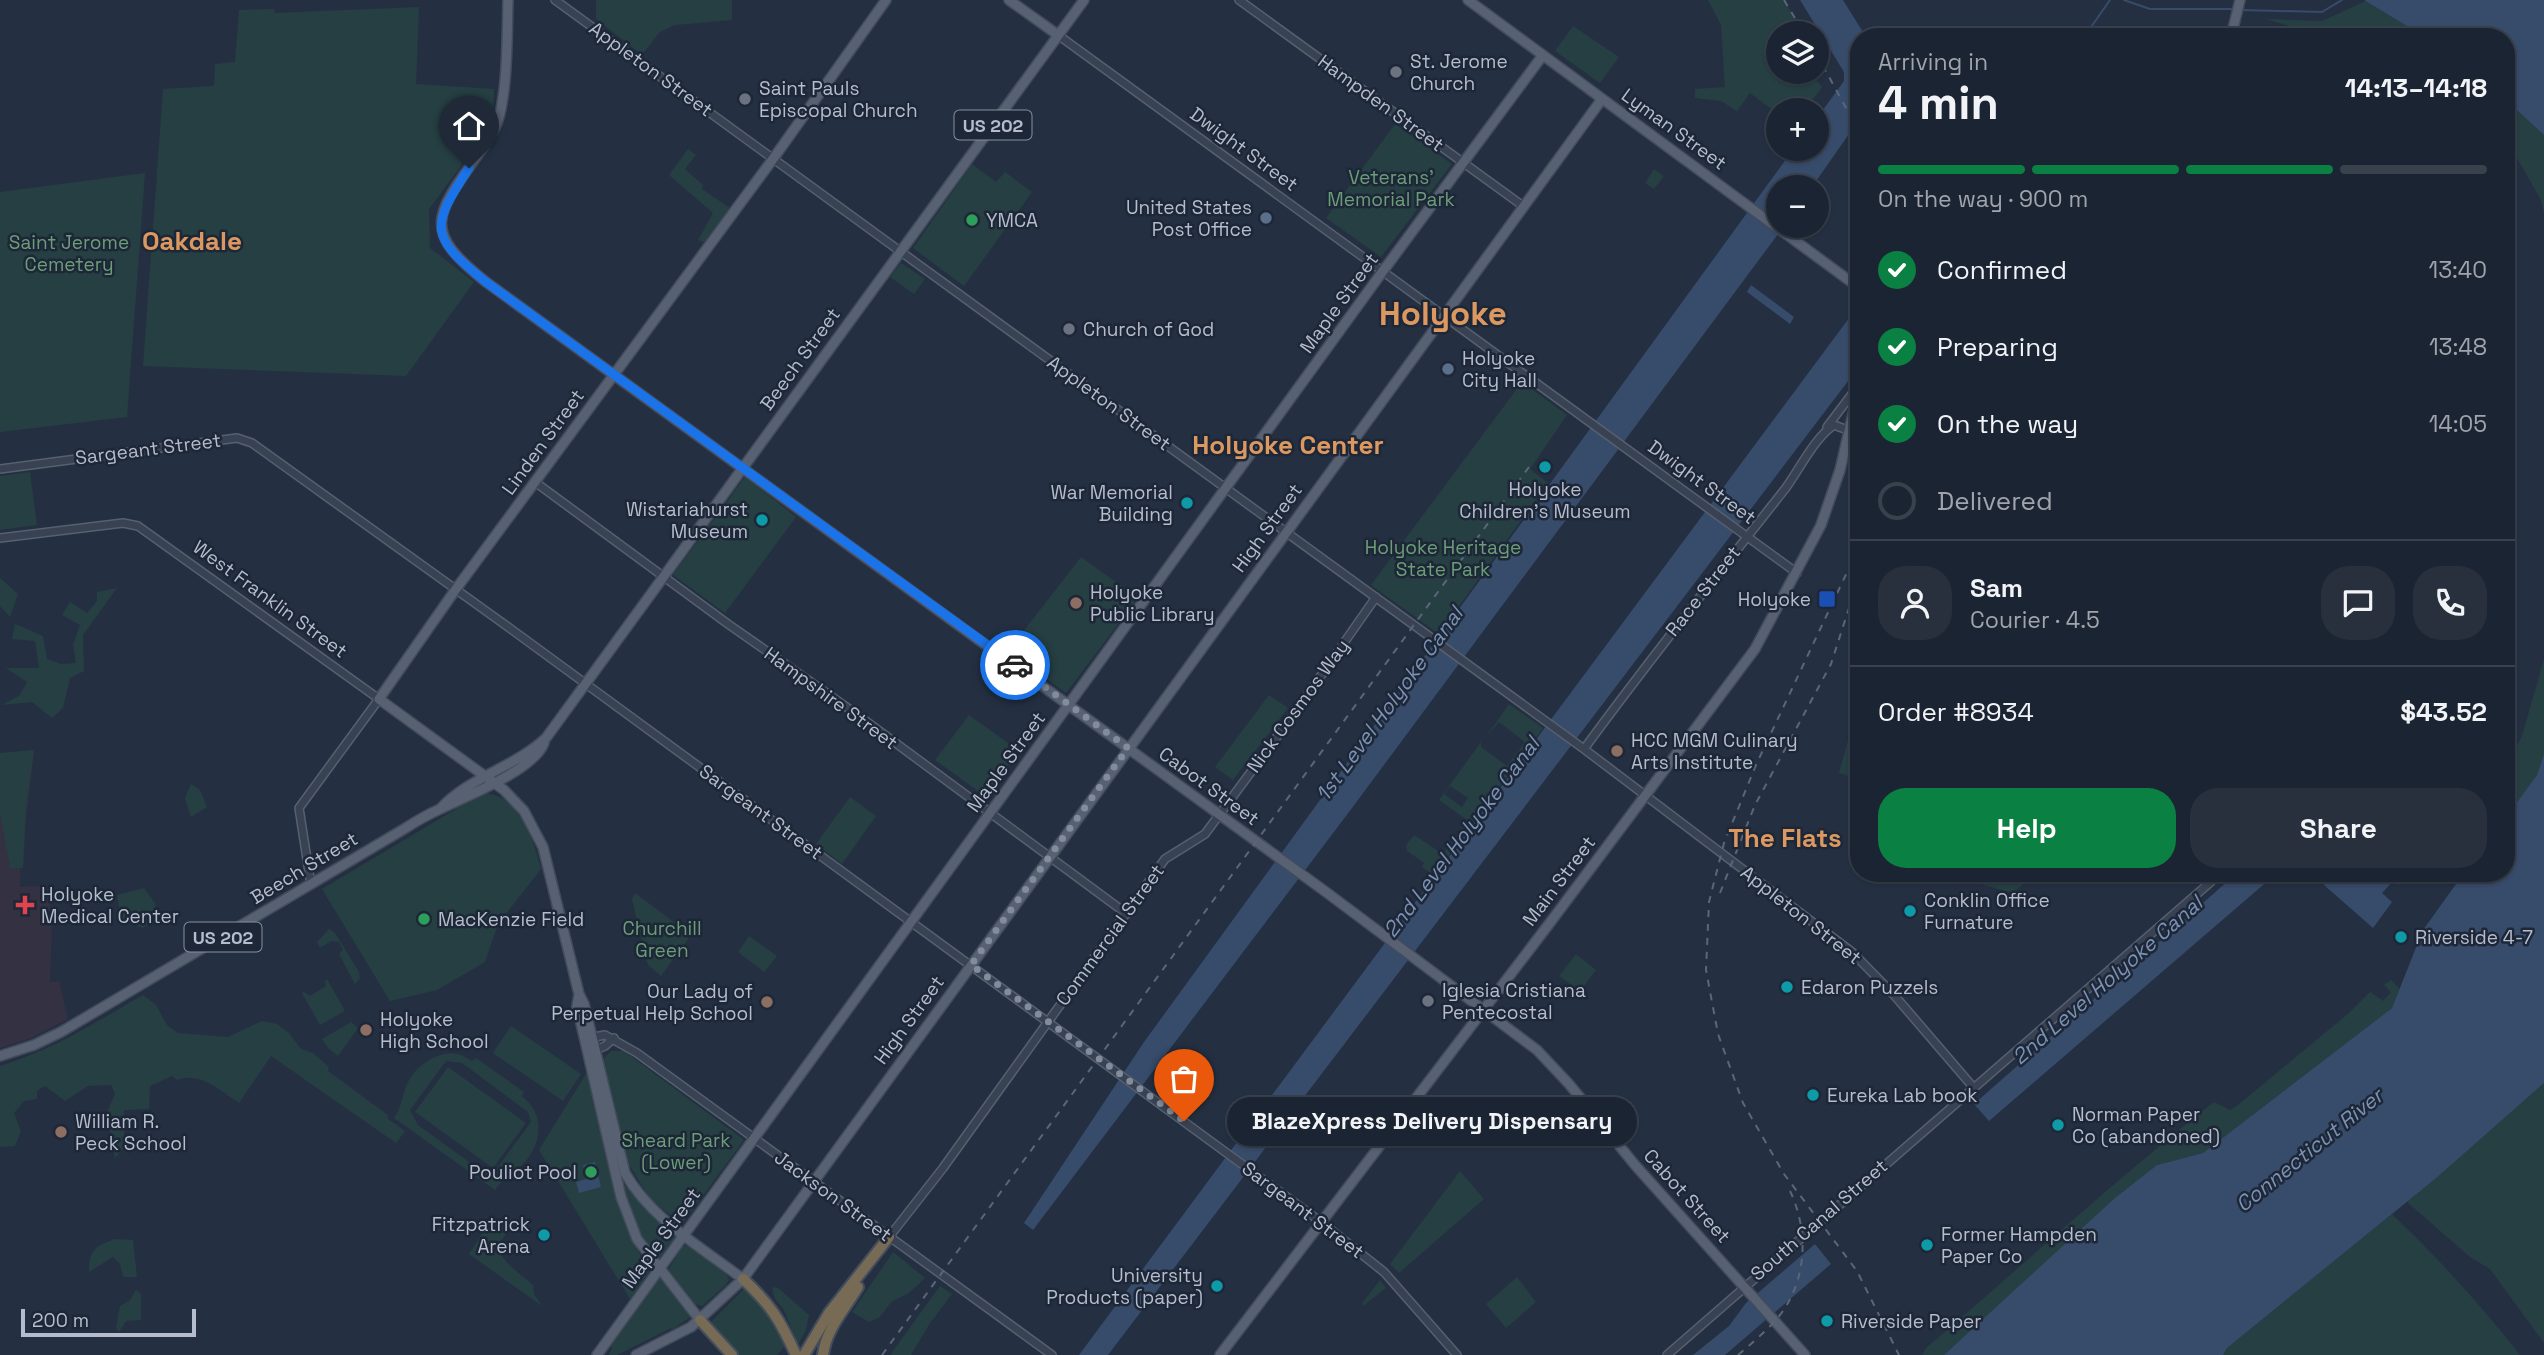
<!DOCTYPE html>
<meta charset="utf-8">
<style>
body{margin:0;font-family:"Space Grotesk",sans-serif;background:#28303e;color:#f1f3f6;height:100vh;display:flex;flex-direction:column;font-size:26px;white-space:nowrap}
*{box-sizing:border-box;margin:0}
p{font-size:23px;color:#a0a4ac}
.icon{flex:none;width:38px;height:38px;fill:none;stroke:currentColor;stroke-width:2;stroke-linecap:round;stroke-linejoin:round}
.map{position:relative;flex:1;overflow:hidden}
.details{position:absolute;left:1850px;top:28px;width:665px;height:854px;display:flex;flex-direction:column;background:#1b2432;border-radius:28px;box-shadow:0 2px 5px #0004,0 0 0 2px #39414d}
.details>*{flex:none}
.fabs{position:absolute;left:1766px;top:21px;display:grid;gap:14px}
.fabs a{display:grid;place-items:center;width:63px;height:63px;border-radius:50%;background:#1b2432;box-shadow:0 2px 5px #0004,0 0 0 2px #39414d;font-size:35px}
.scale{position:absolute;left:21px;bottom:18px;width:175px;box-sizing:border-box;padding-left:7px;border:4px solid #b5bdcc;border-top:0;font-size:19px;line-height:24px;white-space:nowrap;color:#b5bdcc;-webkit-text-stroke:5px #1d2737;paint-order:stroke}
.pin{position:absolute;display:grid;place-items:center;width:60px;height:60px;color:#fff;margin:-72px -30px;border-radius:50% 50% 50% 0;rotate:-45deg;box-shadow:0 0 7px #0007}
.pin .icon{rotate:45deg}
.courier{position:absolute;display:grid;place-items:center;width:70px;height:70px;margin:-35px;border:5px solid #1a73e8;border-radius:50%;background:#fff;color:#222;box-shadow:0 2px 9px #0007}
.bubble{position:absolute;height:49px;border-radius:24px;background:#1b2432;box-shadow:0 2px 5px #0004,0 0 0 2px #39414d;font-size:23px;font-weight:600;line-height:49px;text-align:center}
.headline em{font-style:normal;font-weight:600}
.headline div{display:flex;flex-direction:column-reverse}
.headline{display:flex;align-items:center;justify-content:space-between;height:119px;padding:0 28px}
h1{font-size:46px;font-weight:600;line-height:52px}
.bar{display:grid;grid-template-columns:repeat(4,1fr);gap:10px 7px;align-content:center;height:84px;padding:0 28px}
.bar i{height:9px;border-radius:5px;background:#39414d}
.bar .selected{background:#0b8043}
.bar p{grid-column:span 4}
.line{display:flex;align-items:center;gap:18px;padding:0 28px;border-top:2px solid #39414d}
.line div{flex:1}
.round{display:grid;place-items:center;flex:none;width:74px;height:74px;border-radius:28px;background:#28303e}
ol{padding:0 28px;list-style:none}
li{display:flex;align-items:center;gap:21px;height:77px}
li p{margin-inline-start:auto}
li .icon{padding:7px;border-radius:50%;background:#0b8043;color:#fff;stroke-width:4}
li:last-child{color:#a0a4ac}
li i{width:38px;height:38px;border:4px solid #39414d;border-radius:50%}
.cta{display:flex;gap:14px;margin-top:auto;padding:14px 28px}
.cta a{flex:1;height:80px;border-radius:28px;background:#0b8043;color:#fff;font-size:28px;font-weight:600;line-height:80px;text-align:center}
.cta a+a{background:#28303e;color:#f1f3f6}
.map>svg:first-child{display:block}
</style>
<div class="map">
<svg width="2544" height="1355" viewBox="0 0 2544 1355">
<rect width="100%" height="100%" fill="#243042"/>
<path fill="#343142" d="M34,752L20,868V887L47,886L52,923L50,982L59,981L68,1019L31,1038L0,1048V757Z"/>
<path fill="#263f43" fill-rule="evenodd" d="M596,0H732V20L675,25L660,32L644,52L640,53L596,19Z
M1708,0H1784L1804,33H1778V72H1816L1817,54L1824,66L1815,78L1822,87L1807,107L1798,101L1792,110H1778V114L1750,93L1737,111L1721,101L1695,98V89L1725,87L1721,25Z
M2366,1L2425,37H2327L2266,19L2322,21Z
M419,7L416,84L494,89L493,123L429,209L430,248L474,282L406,376L143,366L163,89L214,86L215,64L235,62L239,10L274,9L275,13Z
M1573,26L1619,57L1600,83L1555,51Z
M2506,100L2544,135V212L2540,198L2506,139Z
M1395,124L1452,164L1381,257L1326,218Z
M688,149L696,155L685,169L703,185L702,189L730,208L704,242L698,240L713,213L669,175Z
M972,164L996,182L1005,172L1032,192L964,286L913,248Z
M1654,169L1664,176L1654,189L1645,183Z
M145,173L127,417L0,432V192Z
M901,263L925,279L914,294L890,277Z
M1522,382L1567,415L1530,469L1548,483L1439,634L1371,585Z
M30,472L37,525L0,530V476Z
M745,477L796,517L725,613L673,575Z
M1081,557L1138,598L1066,693L1008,651Z
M0,578L18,594L10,617L0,606Z
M117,588L83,635L84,671L70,678L63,708L52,718L32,702L2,705L20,695L27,682L6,668H39L35,641L12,639L15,624L43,636L47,659L61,664L76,663L73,645L80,625L62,615L70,602L87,613L97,601V592Z
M2544,659V754L2537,775L2506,817V768L2522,736Z
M1269,695L1288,708L1233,780L1215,767Z
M1509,704L1543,728L1434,876L1422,867L1424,863L1407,851L1406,845L1414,835L1443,854L1467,820L1439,800L1481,742V747L1507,766L1525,742L1499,722L1486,737ZM1450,786L1468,798L1462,807L1444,794Z
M969,715L1019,751L985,796L935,760Z
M1853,722L1858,724V779L1839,773Z
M34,750L26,808L23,868H10L0,812V753Z
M191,784L200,790L207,807L191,817L185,798Z
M483,793C520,795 533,838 541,869L498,924L485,962L437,990L390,1001L322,889Z
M850,797L876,816L842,864L816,844Z
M1972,873H2036L2013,893L1970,881Z
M144,888L155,903L156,920L143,928L130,924H122L117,895Z
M635,893L691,935L661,976L649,966L646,960L632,899Z
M329,929L335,933L359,972L360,978L355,984L339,954L343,950L339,942L331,941L320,948L317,942Z
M749,936L777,956L764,972L738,952Z
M1576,954L1596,970L1580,991L1559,976Z
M327,979L345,1011L320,1025L302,993L304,992L310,996L326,986L325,980Z
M2391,980L2400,989L2392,1008L2203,1153L2157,1165L1944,1355H1922L1926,1348C2022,1266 2115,1180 2214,1102L2230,1110L2238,1105L2349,1013L2370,992L2383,1001L2391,992L2384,985Z
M143,995L156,1005L167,1025L178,1033L228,1037L262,1021L277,1024L289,1033L301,1049L313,1053L329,1067L328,1071L388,1115L387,1118L405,1131L396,1143L271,1056L239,1103C221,1091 200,1071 177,1080L172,1076L150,1086L149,1109L124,1110V1148L115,1158L107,1112L115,1094L111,1085L88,1086L65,1101L45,1086L37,1091V1099L24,1101L14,1113L21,1131L15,1146L0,1147V1066C55,1049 94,1023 143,995Z
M351,1022L358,1028L338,1056L329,1049L322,1039Z
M511,1026L581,1074L563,1101L493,1053Z
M611,1051H624L744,1140L682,1224L650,1199L627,1161L602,1060Z
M452,1053L461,1055L472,1061L476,1058L524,1092L522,1096C545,1114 543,1143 523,1164C513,1174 503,1178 495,1190L394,1118C400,1109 401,1103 404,1093C410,1070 429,1055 452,1053ZM446,1061L462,1063L528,1112L531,1122L495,1171H484L476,1167L418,1125L410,1110Z
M448,1067L526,1123L493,1168L415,1112Z
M589,1069L625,1225L649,1272L630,1299L539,1150Z
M2544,1083V1343L2490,1269L2470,1257L2407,1202Z
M1557,1095L1564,1100L1568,1096L1578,1107L1549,1132L1545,1128L1541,1131L1531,1118Z
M1460,1171L1484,1199L1399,1273L1390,1264Z
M626,1182L642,1205L677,1235L660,1258C638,1244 631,1212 625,1188Z
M2392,1214C2439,1259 2480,1304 2520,1355H2223L2227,1348Z
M518,1219C513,1226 500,1240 499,1247C497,1258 525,1278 533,1285L534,1294L542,1306L469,1254L490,1221Z
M115,1239L133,1240L137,1277H123L120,1264L113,1257L89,1272C89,1250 95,1246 115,1239Z
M690,1245L726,1274L729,1279L726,1285L702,1306L695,1304L668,1270L683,1246Z
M893,1252L925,1278L909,1293L891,1302L880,1317L869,1322L852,1312Z
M661,1276L693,1315L672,1330L671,1328L617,1355H609L612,1348L609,1346Z
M1517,1277L1536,1302L1506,1328L1486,1304Z
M1380,1280L1386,1288L1363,1306V1302Z
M940,1286L952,1294L930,1323L911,1355H890Z
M772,1287L778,1288L809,1315L806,1330L798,1345L784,1310L775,1299Z
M744,1289L769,1312L787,1344L777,1355H739L711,1322Z
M136,1290L141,1294V1320L126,1321L119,1332L116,1328L120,1306L130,1300Z"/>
<path fill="#374b6a" d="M1800,0H1843L1866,37H1858V121L1812,187H1778V226H1784L1349,812L1033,1230L1024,1223L1144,1042L1792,151L1816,149L1817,118L1844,81V72Z
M2364,0H2544V135L2506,100V37H2425Z
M1751,285L1794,317L1790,324L1747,292Z
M1858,306V368L1108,1355H1079Z
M2544,754V1083L2435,1179L2227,1348L2223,1355H1944L2115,1198L2157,1165L2203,1153L2392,1008L2423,930L2464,873H2506V817L2537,775Z
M2237,873H2277L1989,1121L1974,1104Z
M2320,873H2403L2406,875L2398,885L2393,881L2382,893L2392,902L2373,928L2324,885L2318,876Z
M595,1162L601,1187L579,1193L576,1182L586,1179L583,1165Z
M1815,1244L1831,1264L1725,1355H1693L1729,1326L1746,1303Z"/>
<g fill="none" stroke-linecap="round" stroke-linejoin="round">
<path stroke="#374b6a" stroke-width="2" d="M2124,0L2150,9H2236
M2241,10L2322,12L2342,0
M2073,37L2089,30L2110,0"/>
<defs>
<path id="minor" d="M555,0L1584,749L1852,952L1894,995L1973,1087
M1239,0L1523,206
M1058,35L1797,573
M1827,427L1858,386
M0,469L237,438L252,443L504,624L1321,1222L1384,1272L1457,1355
M535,482L728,624L855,713L1127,914
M0,538L123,523L138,526L379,699L299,808L311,885
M1584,749C1649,660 1717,575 1785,489C1799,470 1815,437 1834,425L1850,431
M589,1038L605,1035L637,1053L1052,1355
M591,1052L605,1046L614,1038
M889,1237L943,1168L1165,859L1205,834L1299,707L1376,597
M1667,1355L2221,873"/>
<path id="major" d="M508,0C507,32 508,94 497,123C493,135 485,144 478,155C434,216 422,231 486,282L1326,892L1537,1050L1569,1084L1635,1165L1805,1355
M1009,0L1058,35
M1468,0L1858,287
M2231,37L2240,0
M441,808C470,777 515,767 546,738L1084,0
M579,994L577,1006L621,1197L637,1239L700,1320
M0,1056L34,1045L61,1032L404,829C415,822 426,815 438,810C464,797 533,771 544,743
M743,1279C701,1247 651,1219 625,1173L584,1004L579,994L543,847L524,811L504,790L379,699L456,589L773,159L886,0
M597,1355L1383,271L1543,55
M636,1355L691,1327L743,1279L1602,99
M1220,1355L1549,924L1755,649L1821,525L1840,470L1858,392"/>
<path id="highway" d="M743,1279C771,1305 780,1320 796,1355
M700,1320L732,1355
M804,1355L829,1313L889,1237
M823,1355C826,1329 845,1309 858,1287"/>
</defs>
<use href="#minor" stroke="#56606f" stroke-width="10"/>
<use href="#major" stroke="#424b5b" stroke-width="12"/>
<use href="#highway" stroke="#434d5c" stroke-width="14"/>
<use href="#minor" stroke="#394252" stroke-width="7"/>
<use href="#major" stroke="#576172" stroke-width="9"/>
<use href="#highway" stroke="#786b55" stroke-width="10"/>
<path stroke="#5a6679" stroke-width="2" stroke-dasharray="7 7" stroke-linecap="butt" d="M1784,0L1804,33
M1816,53L1858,130
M1858,549L1756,765L1724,843L1709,902L1706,970L1718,1034L1743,1103L1784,1174L1857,1271L1899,1355
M1720,893L1755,805L1831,664L1858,580
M882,1355L1529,467
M1738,1355C1751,1344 1764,1333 1775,1321C1807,1285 1810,1233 1790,1191"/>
</g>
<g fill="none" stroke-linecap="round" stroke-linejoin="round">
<path stroke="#828c9c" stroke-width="7" stroke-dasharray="0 12.6" d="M1015,665L1128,748L971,965L1184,1121"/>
<path stroke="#1a73e8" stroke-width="9" d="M469,168C430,228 429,236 486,282L1015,665"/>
</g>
<g fill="#6b7280" stroke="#1d2737" stroke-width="2.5">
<circle cx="1396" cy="72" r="7"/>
<circle cx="745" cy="99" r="7"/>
<circle cx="1069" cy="329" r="7"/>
<circle cx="1428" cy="1001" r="7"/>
</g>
<g fill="#5c6f8a" stroke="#1d2737" stroke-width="2.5">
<circle cx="1266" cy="218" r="7"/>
<circle cx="1448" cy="369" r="7"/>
</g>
<g fill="#2e9e5b" stroke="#1d2737" stroke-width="2.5">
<circle cx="972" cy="220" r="7"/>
<circle cx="424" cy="919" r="7"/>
<circle cx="591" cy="1172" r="7"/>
</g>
<g fill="#0f9aa8" stroke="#1d2737" stroke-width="2.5">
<circle cx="1545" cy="467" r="7"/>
<circle cx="1187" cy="503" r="7"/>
<circle cx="762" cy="520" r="7"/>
<circle cx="1910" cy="911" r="7"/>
<circle cx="2401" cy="937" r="7"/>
<circle cx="1787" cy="987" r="7"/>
<circle cx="1813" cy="1095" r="7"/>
<circle cx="2058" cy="1125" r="7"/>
<circle cx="544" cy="1235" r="7"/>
<circle cx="1927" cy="1245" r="7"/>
<circle cx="1217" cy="1286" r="7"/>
<circle cx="1827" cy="1321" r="7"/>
</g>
<rect fill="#1a4fb4" stroke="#1d2737" stroke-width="2.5" x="1818" y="590" width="18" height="18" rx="3.5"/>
<g fill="#8d6e63" stroke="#1d2737" stroke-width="2.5">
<circle cx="1076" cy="603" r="7"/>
<circle cx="1617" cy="751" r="7"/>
<circle cx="767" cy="1002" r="7"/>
<circle cx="366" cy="1030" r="7"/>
<circle cx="61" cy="1132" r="7"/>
</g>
<path fill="#e0444e" stroke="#1d2737" stroke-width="2.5" d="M21.5 894.5h7v7h7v7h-7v7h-7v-7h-7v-7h7z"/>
<g text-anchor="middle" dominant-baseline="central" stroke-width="5" stroke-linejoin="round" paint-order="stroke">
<g fill="#1d2737" stroke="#87909f" stroke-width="2">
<rect x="954.5" y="110.5" width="77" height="29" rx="5"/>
<rect x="184.5" y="922.5" width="77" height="29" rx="5"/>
</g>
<g font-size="18" font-weight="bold" fill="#b5bdcc">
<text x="993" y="125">US 202</text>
<text x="223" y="937">US 202</text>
</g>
<g font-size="19" fill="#b5bdcc" stroke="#1d2737" text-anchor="start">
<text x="1410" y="61">St. Jerome<tspan x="1410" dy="22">Church</tspan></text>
<text x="759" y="88">Saint Pauls<tspan x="759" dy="22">Episcopal Church</tspan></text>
<text x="1252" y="207" text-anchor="end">United States<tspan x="1252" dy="22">Post Office</tspan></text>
<text x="986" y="220">YMCA</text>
<text x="1083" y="329">Church of God</text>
<text x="1462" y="358">Holyoke<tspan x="1462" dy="22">City Hall</tspan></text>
<text x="1545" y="489" text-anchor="middle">Holyoke<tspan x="1545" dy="22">Children's Museum</tspan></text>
<text x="1173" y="492" text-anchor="end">War Memorial<tspan x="1173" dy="22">Building</tspan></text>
<text x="748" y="509" text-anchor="end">Wistariahurst<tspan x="748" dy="22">Museum</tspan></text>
<text x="1090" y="592">Holyoke<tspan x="1090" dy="22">Public Library</tspan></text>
<text x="1811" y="599" text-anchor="end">Holyoke</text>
<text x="1631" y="740">HCC MGM Culinary<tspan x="1631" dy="22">Arts Institute</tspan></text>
<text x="41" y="894">Holyoke<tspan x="41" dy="22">Medical Center</tspan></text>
<text x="1924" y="900">Conklin Office<tspan x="1924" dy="22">Furnature</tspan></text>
<text x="438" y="919">MacKenzie Field</text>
<text x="2415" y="937">Riverside 4-7</text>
<text x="1801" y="987">Edaron Puzzels</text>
<text x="1442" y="990">Iglesia Cristiana<tspan x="1442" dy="22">Pentecostal</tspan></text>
<text x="753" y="991" text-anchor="end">Our Lady of<tspan x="753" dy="22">Perpetual Help School</tspan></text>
<text x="380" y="1019">Holyoke<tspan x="380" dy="22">High School</tspan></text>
<text x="1827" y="1095">Eureka Lab book</text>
<text x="2072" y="1114">Norman Paper<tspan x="2072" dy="22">Co (abandoned)</tspan></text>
<text x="75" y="1121">William R.<tspan x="75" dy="22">Peck School</tspan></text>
<text x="577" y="1172" text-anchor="end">Pouliot Pool</text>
<text x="530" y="1224" text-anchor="end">Fitzpatrick<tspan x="530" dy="22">Arena</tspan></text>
<text x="1941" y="1234">Former Hampden<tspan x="1941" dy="22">Paper Co</tspan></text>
<text x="1203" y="1275" text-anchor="end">University<tspan x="1203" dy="22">Products (paper)</tspan></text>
<text x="1841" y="1321">Riverside Paper</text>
</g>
<g font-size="19" fill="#b5bdcc" stroke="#1d2737">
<text transform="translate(651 69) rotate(36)">Appleton Street</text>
<text transform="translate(1381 103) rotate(36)">Hampden Street</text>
<text transform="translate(1674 129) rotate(36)">Lyman Street</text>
<text transform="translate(1244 149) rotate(36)">Dwight Street</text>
<text transform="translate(1339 303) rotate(-54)">Maple Street</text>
<text transform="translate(800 359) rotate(-54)">Beech Street</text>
<text transform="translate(1109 403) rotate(36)">Appleton Street</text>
<text transform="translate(543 442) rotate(-54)">Linden Street</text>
<text transform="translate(148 449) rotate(-7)">Sargeant Street</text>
<text transform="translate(1702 482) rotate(36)">Dwight Street</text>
<text transform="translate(1267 528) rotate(-54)">High Street</text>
<text transform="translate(1703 591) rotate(-52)">Race Street</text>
<text transform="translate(270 599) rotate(36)">West Franklin Street</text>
<text transform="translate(831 698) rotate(36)">Hampshire Street</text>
<text transform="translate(1298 706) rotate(-54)">Nick Cosmos Way</text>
<text transform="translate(1006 762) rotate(-54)">Maple Street</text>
<text transform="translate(1209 786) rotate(36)">Cabot Street</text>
<text transform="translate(761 812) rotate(36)">Sargeant Street</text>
<text transform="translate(304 868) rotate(-31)">Beech Street</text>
<text transform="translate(1559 881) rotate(-53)">Main Street</text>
<text transform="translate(1801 915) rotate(38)">Appleton Street</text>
<text transform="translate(1110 935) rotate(-54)">Commercial Street</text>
<text transform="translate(909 1020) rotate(-54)">High Street</text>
<text transform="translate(833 1196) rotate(36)">Jackson Street</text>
<text transform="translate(1687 1196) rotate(48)">Cabot Street</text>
<text transform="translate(1303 1210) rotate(37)">Sargeant Street</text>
<text transform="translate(1819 1220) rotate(-41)">South Canal Street</text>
<text transform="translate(661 1238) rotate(-54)">Maple Street</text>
</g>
<g font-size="19" fill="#6b9e78" stroke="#1d2737">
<text x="1391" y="177">Veterans'<tspan x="1391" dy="22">Memorial Park</tspan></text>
<text x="69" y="242">Saint Jerome<tspan x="69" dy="22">Cemetery</tspan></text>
<text x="1443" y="547">Holyoke Heritage<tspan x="1443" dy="22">State Park</tspan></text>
<text x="662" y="928">Churchill<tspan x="662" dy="22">Green</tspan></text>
<text x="676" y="1140">Sheard Park<tspan x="676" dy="22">(Lower)</tspan></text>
</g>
<g font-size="21" font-style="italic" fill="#7c92b4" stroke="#1d2737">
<text transform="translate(1389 704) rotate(-54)">1st Level Holyoke Canal</text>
<text transform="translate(1461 837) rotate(-53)">2nd Level Holyoke Canal</text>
<text transform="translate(2107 980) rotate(-41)">2nd Level Holyoke Canal</text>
<text transform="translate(2309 1150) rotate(-39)">Connecticut River</text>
</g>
<g font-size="26" font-weight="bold" fill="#db9961" stroke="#1d2737">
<text x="192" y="241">Oakdale</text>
<text x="1288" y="445">Holyoke Center</text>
<text x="1785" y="838">The Flats</text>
</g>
<g font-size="33" font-weight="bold" fill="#db9961" stroke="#1d2737">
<text x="1443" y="314">Holyoke</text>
</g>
</g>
</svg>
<div class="fabs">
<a><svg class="icon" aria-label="layers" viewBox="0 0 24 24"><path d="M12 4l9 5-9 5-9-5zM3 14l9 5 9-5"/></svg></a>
<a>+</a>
<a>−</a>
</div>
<div class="scale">200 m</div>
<div class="pin" style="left:1184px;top:1121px;background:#ea580c"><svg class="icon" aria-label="bag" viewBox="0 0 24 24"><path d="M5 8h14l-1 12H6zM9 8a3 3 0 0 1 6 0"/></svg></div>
<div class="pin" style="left:469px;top:168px;background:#1f2937"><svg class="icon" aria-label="home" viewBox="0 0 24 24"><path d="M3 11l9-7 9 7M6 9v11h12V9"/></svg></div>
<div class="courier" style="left:1015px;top:665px"><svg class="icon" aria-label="car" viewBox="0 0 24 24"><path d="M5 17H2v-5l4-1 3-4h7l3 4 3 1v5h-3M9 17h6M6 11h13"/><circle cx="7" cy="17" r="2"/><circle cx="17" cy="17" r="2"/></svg></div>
<div class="bubble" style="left:1227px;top:1097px;width:410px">BlazeXpress Delivery Dispensary</div>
<section class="details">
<div class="headline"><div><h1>4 min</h1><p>Arriving in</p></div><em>14:13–14:18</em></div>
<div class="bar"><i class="selected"></i><i class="selected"></i><i class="selected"></i><i></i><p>On the way · 900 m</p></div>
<ol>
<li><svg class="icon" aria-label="check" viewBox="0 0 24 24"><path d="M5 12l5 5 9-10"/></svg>Confirmed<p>13:40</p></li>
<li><svg class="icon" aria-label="check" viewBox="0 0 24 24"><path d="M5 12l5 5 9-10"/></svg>Preparing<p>13:48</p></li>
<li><svg class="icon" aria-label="check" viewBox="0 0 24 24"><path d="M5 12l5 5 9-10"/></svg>On the way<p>14:05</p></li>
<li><i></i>Delivered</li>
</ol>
<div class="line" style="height:126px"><a class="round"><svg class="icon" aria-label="person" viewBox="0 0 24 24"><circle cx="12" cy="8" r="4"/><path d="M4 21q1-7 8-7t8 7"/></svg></a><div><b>Sam</b><p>Courier · 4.5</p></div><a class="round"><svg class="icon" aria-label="chat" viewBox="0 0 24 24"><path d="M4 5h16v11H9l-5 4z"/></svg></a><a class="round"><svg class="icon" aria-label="phone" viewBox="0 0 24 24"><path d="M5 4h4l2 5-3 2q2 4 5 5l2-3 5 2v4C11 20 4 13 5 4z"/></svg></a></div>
<div class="line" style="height:91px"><div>Order #8934</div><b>$43.52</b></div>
<div class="cta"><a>Help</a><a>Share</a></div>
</section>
</div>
